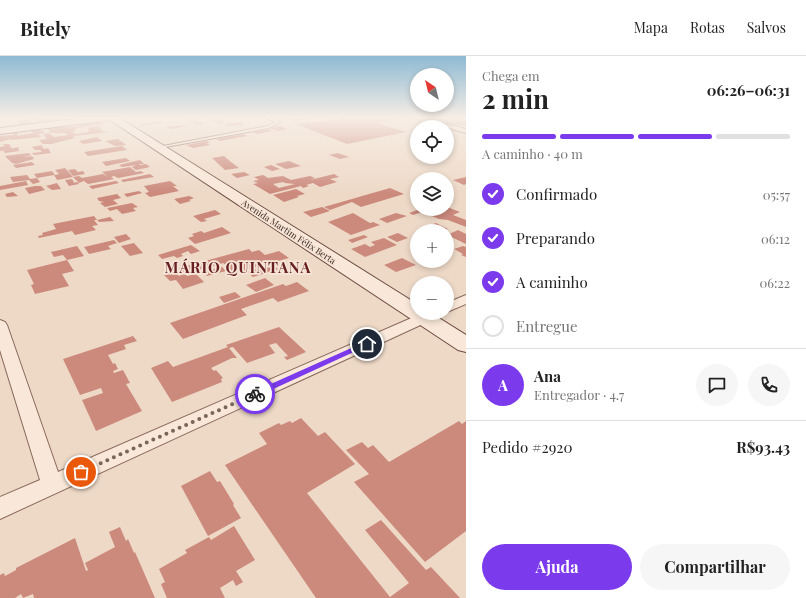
<!DOCTYPE html>
<html lang="pt">
<meta charset="utf-8">
<style>
body{margin:0;font-family:"Playfair Display",serif;background:#f6f6f6;color:#222;height:100vh;display:flex;flex-direction:column;font-size:15px;white-space:nowrap}
*{box-sizing:border-box;margin:0}
p{font-size:13px;color:#767676}
.icon{flex:none;width:22px;height:22px;fill:none;stroke:currentColor;stroke-width:2;stroke-linecap:round;stroke-linejoin:round}
.map{position:relative;flex:1;overflow:hidden}
.drawer{display:flex;flex-direction:column;background:#fff;width:340px}
.drawer>*{flex:none}
.needle{width:26px;rotate:325deg}
.fabs{position:absolute;left:410px;top:12px;display:grid;gap:8px}
.fabs a{display:grid;place-items:center;width:44px;height:44px;border-radius:50%;background:#fff;box-shadow:0 2px 6px #0003;font-size:20px}
.pin{position:absolute;display:grid;place-items:center;width:34px;height:34px;color:#fff;margin:-17px;border:2px solid #fff;border-radius:50%;box-shadow:0 1px 4px #0007}
.courier{position:absolute;display:grid;place-items:center;width:40px;height:40px;margin:-20px;border:3px solid #7c3aed;border-radius:50%;background:#fff;color:#222;box-shadow:0 1px 5px #0007}
.head em{font-style:normal;font-weight:700}
.head div{display:flex;flex-direction:column-reverse}
.head{display:flex;align-items:center;justify-content:space-between;height:68px;padding:0 16px}
h1{font-size:26px;font-weight:700;line-height:30px}
.bar{display:grid;grid-template-columns:repeat(4,1fr);gap:6px 4px;align-content:center;height:48px;padding:0 16px}
.bar i{height:5px;border-radius:3px;background:#e0e0e0}
.bar .current{background:#7c3aed}
.bar p{grid-column:span 4}
.line{display:flex;align-items:center;gap:10px;padding:0 16px;border-top:1px solid #e0e0e0}
.line div{flex:1}
.round{display:grid;place-items:center;flex:none;width:42px;height:42px;border-radius:21px;background:#f6f6f6}
ol{padding:0 16px;list-style:none}
li{display:flex;align-items:center;gap:12px;height:44px}
li p{margin-inline-start:auto}
li .icon{padding:4px;border-radius:50%;background:#7c3aed;color:#fff;stroke-width:4}
li:last-child{color:#767676}
li i{width:22px;height:22px;border:2px solid #e0e0e0;border-radius:50%}
.cta{display:flex;gap:8px;margin-top:auto;padding:8px 16px}
.cta a{flex:1;height:46px;border-radius:24px;background:#7c3aed;color:#fff;font-size:16px;font-weight:700;line-height:46px;text-align:center}
.cta a+a{background:#f6f6f6;color:#222}
header{display:flex;align-items:center;gap:24px;box-sizing:border-box;height:56px;padding:0 20px;background:#fff;border-bottom:1px solid #e0e0e0}
header strong{font-size:19px}
nav{display:flex;gap:22px;margin-inline-start:auto;font-size:14px}
main{display:flex;flex:1;min-height:0}
.map>svg:first-child{display:block}
</style>
<header>
<strong>Bitely</strong>
<nav><a>Mapa</a><a>Rotas</a><a>Salvos</a></nav>
</header>
<main>
<div class="map">
<svg width="466" height="542" viewBox="0 0 466 542">
<rect width="100%" height="100%" fill="#eed9c7"/>
<path fill="#cc8a7d" fill-rule="evenodd" d="M43,61H54L58,64L37,68L35,63L32,62Z
M56,61H79V62L58,64Z
M277,61H314V62L294,65Z
M337,61H388L396,63L377,67L406,76L347,88L296,68L343,63Z
M217,62L223,65H221L226,67L220,68L210,64Z
M448,62L466,66V69H451L443,67L449,66L459,68L440,64Z
M30,63L34,69L22,70L18,65Z
M194,63L198,65H194L196,66L200,65L205,68L197,69L188,64Z
M100,65L105,68L75,72L77,74H73L75,76H73L75,78L89,76L88,74H90L87,72L98,70L101,72H99L104,76H111L73,80L75,82L51,88H43L39,84L47,83L43,78L49,77L54,81L68,79L65,77H50L49,74L43,71H74L80,70L78,68Z
M159,65L163,67L140,70L139,69Z
M241,66L245,69L227,70L225,68Z
M185,69L188,70L170,73L166,71Z
M278,70H281L288,73L278,75L269,72Z
M266,73L272,75L258,78L252,76Z
M37,74L43,75L45,77L38,78L41,81L11,84L10,83L0,86V80L14,79L12,77H17L18,79L16,80L33,77L31,75Z
M243,78L247,80L220,85L216,83Z
M97,81L102,85L83,88L79,85Z
M119,83L120,85L113,87L121,85L126,89L115,90L105,85Z
M207,85L210,87H206L210,89L193,92L186,89Z
M3,88H9L12,93L0,95V91L5,90Z
M41,89L44,93L48,92L51,97L34,99L32,97L42,96L40,94H35L32,91Z
M122,90L127,94L88,100L84,96Z
M18,91L19,95L5,97L3,95Z
M29,97L31,99L24,101L32,100L34,103L16,108L12,107L5,100Z
M338,97L349,101L340,103L329,99Z
M224,100L231,106L239,112L225,114L212,102Z
M126,102L130,105L106,110L102,106Z
M140,104L144,108H139L140,109L146,108L150,111L136,114L132,111L136,109L122,111L119,109Z
M289,105L301,110L286,113L275,108Z
M32,106L35,109L16,112L13,109Z
M271,109L280,113L272,115L264,111Z
M130,111L136,116L141,115L144,117L118,122L114,120L111,121L114,123L88,128L84,125L79,127L73,121L79,120L82,122L103,118L108,121L102,116Z
M65,112L73,121L57,124L54,119L37,122L34,118L52,115L55,119L59,118L55,114Z
M75,113L78,116L83,115L85,118L73,120L68,114Z
M244,116L250,119L237,122L231,118Z
M150,118L154,121L123,126L121,124Z
M334,118L339,121L330,123L337,126L320,131L313,127L306,129L309,130L303,132L301,130L270,138L253,128L258,127L253,125L259,124L254,121L263,119L268,122L283,120L291,124L310,120L315,122L310,124ZM283,126L285,127L295,128L279,132L273,128Z
M27,119L30,123L37,122L40,126L33,128L29,124L13,126L10,121Z
M466,121V128L464,129L453,124Z
M72,123L74,126L73,127L77,126L79,128L69,130L65,124Z
M26,125L28,129L0,134V130Z
M116,125L119,127L92,133L89,130Z
M170,125L177,130H173L179,135L150,141L145,137L149,136L144,130Z
M57,127L61,133L52,134L46,130Z
M35,130H41L45,134L29,138L25,132Z
M390,132L404,138L361,151L352,146L330,154L324,151Z
M296,133L305,138L297,140L299,141L284,146L273,139Z
M139,135L142,137L127,141L124,138Z
M13,136L18,140L7,141L5,138Z
M117,138L121,142L113,144L118,148L105,151L100,147L104,146L99,145L97,142Z
M189,140L194,142L189,144L191,145L180,148L174,143Z
M132,147L138,151L133,152L136,155L122,158L117,153L110,155L107,152Z
M322,151L330,155L311,161L303,156Z
M447,151L460,156L453,159L466,164V171L448,164L439,163L422,156L413,159L409,157L420,153H447Z
M215,154L221,158L204,163L207,165L201,166L193,160Z
M353,157L370,167L373,166L380,169L351,179L328,166Z
M396,157L407,160L387,167L379,163Z
M94,160L97,164L110,161L114,165L99,166L97,164H94L98,169L92,170L96,174L75,179L72,175L39,182L38,180L43,179L42,177L56,173L53,168Z
M436,167L448,173L438,175L428,170Z
M222,171L231,177L195,188L188,182L194,180L192,178L201,175L204,177Z
M458,174L466,178V188L447,179Z
M398,177L408,182L397,186L387,181Z
M126,178L131,183L119,187L114,181Z
M364,179L368,181L352,187L348,184Z
M384,182L397,189L365,201L351,193L365,188L370,191L375,189L371,186Z
M114,184L117,187L108,190L111,193L89,198L84,191Z
M134,187L143,197L130,200L121,190Z
M191,189L200,195L191,198L188,195L181,198L183,200L177,202L174,200L162,203L158,199Z
M77,190L84,200L67,204L63,199L54,201L51,196Z
M463,190L466,191V201L461,199L463,198L454,193Z
M249,193L252,196L259,194L265,199L279,195L289,202L235,217L223,207L185,218L187,220L196,218L204,226L183,233L176,224L170,225L164,219L176,216L179,220L184,218L179,212Z
M402,202L416,209L396,216L384,209Z
M67,204L74,215L62,218L69,230L35,238L31,229L34,228L27,214Z
M272,208L278,213L253,221L247,216Z
M222,211L226,215L207,220L203,216Z
M265,222L274,229L256,236L246,229Z
M297,226L309,235L278,246L273,242L241,253L247,259L183,283L170,267L283,228L286,230Z
M235,236L241,241L224,247L219,241Z
M279,271L306,296L287,304L284,301L288,300L276,287L269,289L275,297L247,307L233,291L229,292L237,302H232L211,312L214,315L216,314L223,322L221,323L222,326L172,346L151,312L168,305L173,311L228,291L226,289Z
M133,280L137,285L124,289L126,293L108,299L113,308L115,307L118,313L113,315L114,317L123,314L130,327L126,328L142,355L96,375L82,344L103,337L101,332L80,339L63,303Z
M301,362L318,380L325,376L355,408L307,437L390,541L409,527L365,474L381,464L426,514L431,511L460,542H316L225,409L267,388L259,377L279,367L281,369L290,365L292,367Z
M459,365L462,368L466,365V475L425,506L354,426L369,418L346,394L362,386L368,392L373,389L389,406Z
M210,415L217,426L220,425L234,448L233,449L241,462L208,480L181,430Z
M234,470L255,504L236,515L243,526L236,530L233,524L220,532L225,542H167L161,528L165,526L159,513L187,497L185,494L209,481L211,484Z
M120,471L126,485L128,483L134,497L135,496L155,542H34L33,538L23,542L21,538L15,542H0V519L4,517L5,520L16,514V512L75,482L86,515L88,514L85,507L115,491L109,476Z"/>
<g fill="none" stroke-linecap="round" stroke-linejoin="round">
<defs>
<path id="lane" d="M265,61H269L280,66L269,72L160,92L158,91L268,70L275,66Z"/>
<path id="street" d="M410,61H419L466,73V77Z
M466,239V248L447,256V247Z
M423,257H442L440,260L0,463V441L40,424L0,294V264L5,266L7,269L58,416Z"/>
<path id="secondary" d="M91,61H118L417,248V257H431L466,279V296L458,294L110,64L0,78V72Z"/>
</defs>
<use href="#lane" stroke="#8a695c" stroke-width="2"/>
<use href="#street" stroke="#8a695c" stroke-width="2"/>
<use href="#secondary" stroke="#6c4a3f" stroke-width="2"/>
<use href="#lane" fill="#f9e8da" fill-rule="evenodd"/>
<use href="#street" fill="#f9e8da" fill-rule="evenodd"/>
<use href="#secondary" fill="#f9e8da" fill-rule="evenodd"/>
</g>
<linearGradient id="sky" x2="0" y2="1"><stop stop-color="#8ebad3"/><stop offset="0.45" stop-color="#f7eee6"/><stop offset="1" stop-color="#f7eee6" stop-opacity="0"/></linearGradient>
<rect width="466" height="137" fill="url(#sky)"/>
<path fill="#7c3aed" d="M367,285L370,288L369,289L258,340H255L251,338L253,336Z"/>
<g fill="none" stroke-linecap="round" stroke-linejoin="round">
<path stroke="#79655a" stroke-width="4" stroke-dasharray="0 7.2" d="M81,416L255,338"/>
</g>
<g text-anchor="middle" dominant-baseline="central" stroke-width="3.5" stroke-linejoin="round" paint-order="stroke">
<g font-size="9" fill="#3a2620" stroke="#f6e5d6">
<text transform="translate(289 175) rotate(33)">Avenida Martim Félix Berta</text>
</g>
<g font-size="15" font-weight="bold" letter-spacing="1" fill="#671f22" stroke="#f6e5d6">
<text x="238" y="211">MÁRIO QUINTANA</text>
</g>
</g>
</svg>
<div class="fabs">
<a><svg class="needle" viewBox="-14 -14 28 28"><path d="M0-13l5 13h-10z" fill="#e53935"/><path d="M0 13l5-13h-10z" fill="#767676"/></svg></a>
<a><svg class="icon" aria-label="locate" viewBox="0 0 24 24"><circle cx="12" cy="12" r="6"/><path d="M12 2v4M12 18v4M2 12h4M18 12h4"/></svg></a>
<a><svg class="icon" aria-label="layers" viewBox="0 0 24 24"><path d="M12 4l9 5-9 5-9-5zM3 14l9 5 9-5"/></svg></a>
<a>+</a>
<a>−</a>
</div>
<div class="pin" style="left:81px;top:416px;background:#ea580c"><svg class="icon" aria-label="bag" viewBox="0 0 24 24"><path d="M5 8h14l-1 12H6zM9 8a3 3 0 0 1 6 0"/></svg></div>
<div class="pin" style="left:367px;top:288px;background:#1f2937"><svg class="icon" aria-label="home" viewBox="0 0 24 24"><path d="M3 11l9-7 9 7M6 9v11h12V9"/></svg></div>
<div class="courier" style="left:255px;top:338px"><svg class="icon" aria-label="bike" viewBox="0 0 24 24"><circle cx="6" cy="16" r="4"/><circle cx="18" cy="16" r="4"/><path d="M6 16l4-8h5l3 8M10 8l3 8H6M13 5h3"/></svg></div>
</div>
<section class="drawer">
<div class="head"><div><h1>2 min</h1><p>Chega em</p></div><em>06:26–06:31</em></div>
<div class="bar"><i class="current"></i><i class="current"></i><i class="current"></i><i></i><p>A caminho · 40 m</p></div>
<ol>
<li><svg class="icon" aria-label="check" viewBox="0 0 24 24"><path d="M5 12l5 5 9-10"/></svg>Confirmado<p>05:57</p></li>
<li><svg class="icon" aria-label="check" viewBox="0 0 24 24"><path d="M5 12l5 5 9-10"/></svg>Preparando<p>06:12</p></li>
<li><svg class="icon" aria-label="check" viewBox="0 0 24 24"><path d="M5 12l5 5 9-10"/></svg>A caminho<p>06:22</p></li>
<li><i></i>Entregue</li>
</ol>
<div class="line" style="height:72px"><b class="round" style="background:#7c3aed;color:#fff">A</b><div><b>Ana</b><p>Entregador · 4.7</p></div><a class="round"><svg class="icon" aria-label="chat" viewBox="0 0 24 24"><path d="M4 5h16v11H9l-5 4z"/></svg></a><a class="round"><svg class="icon" aria-label="phone" viewBox="0 0 24 24"><path d="M5 4h4l2 5-3 2q2 4 5 5l2-3 5 2v4C11 20 4 13 5 4z"/></svg></a></div>
<div class="line" style="height:52px"><div>Pedido #2920</div><b>R$93.43</b></div>
<div class="cta"><a>Ajuda</a><a>Compartilhar</a></div>
</section>
</main>
